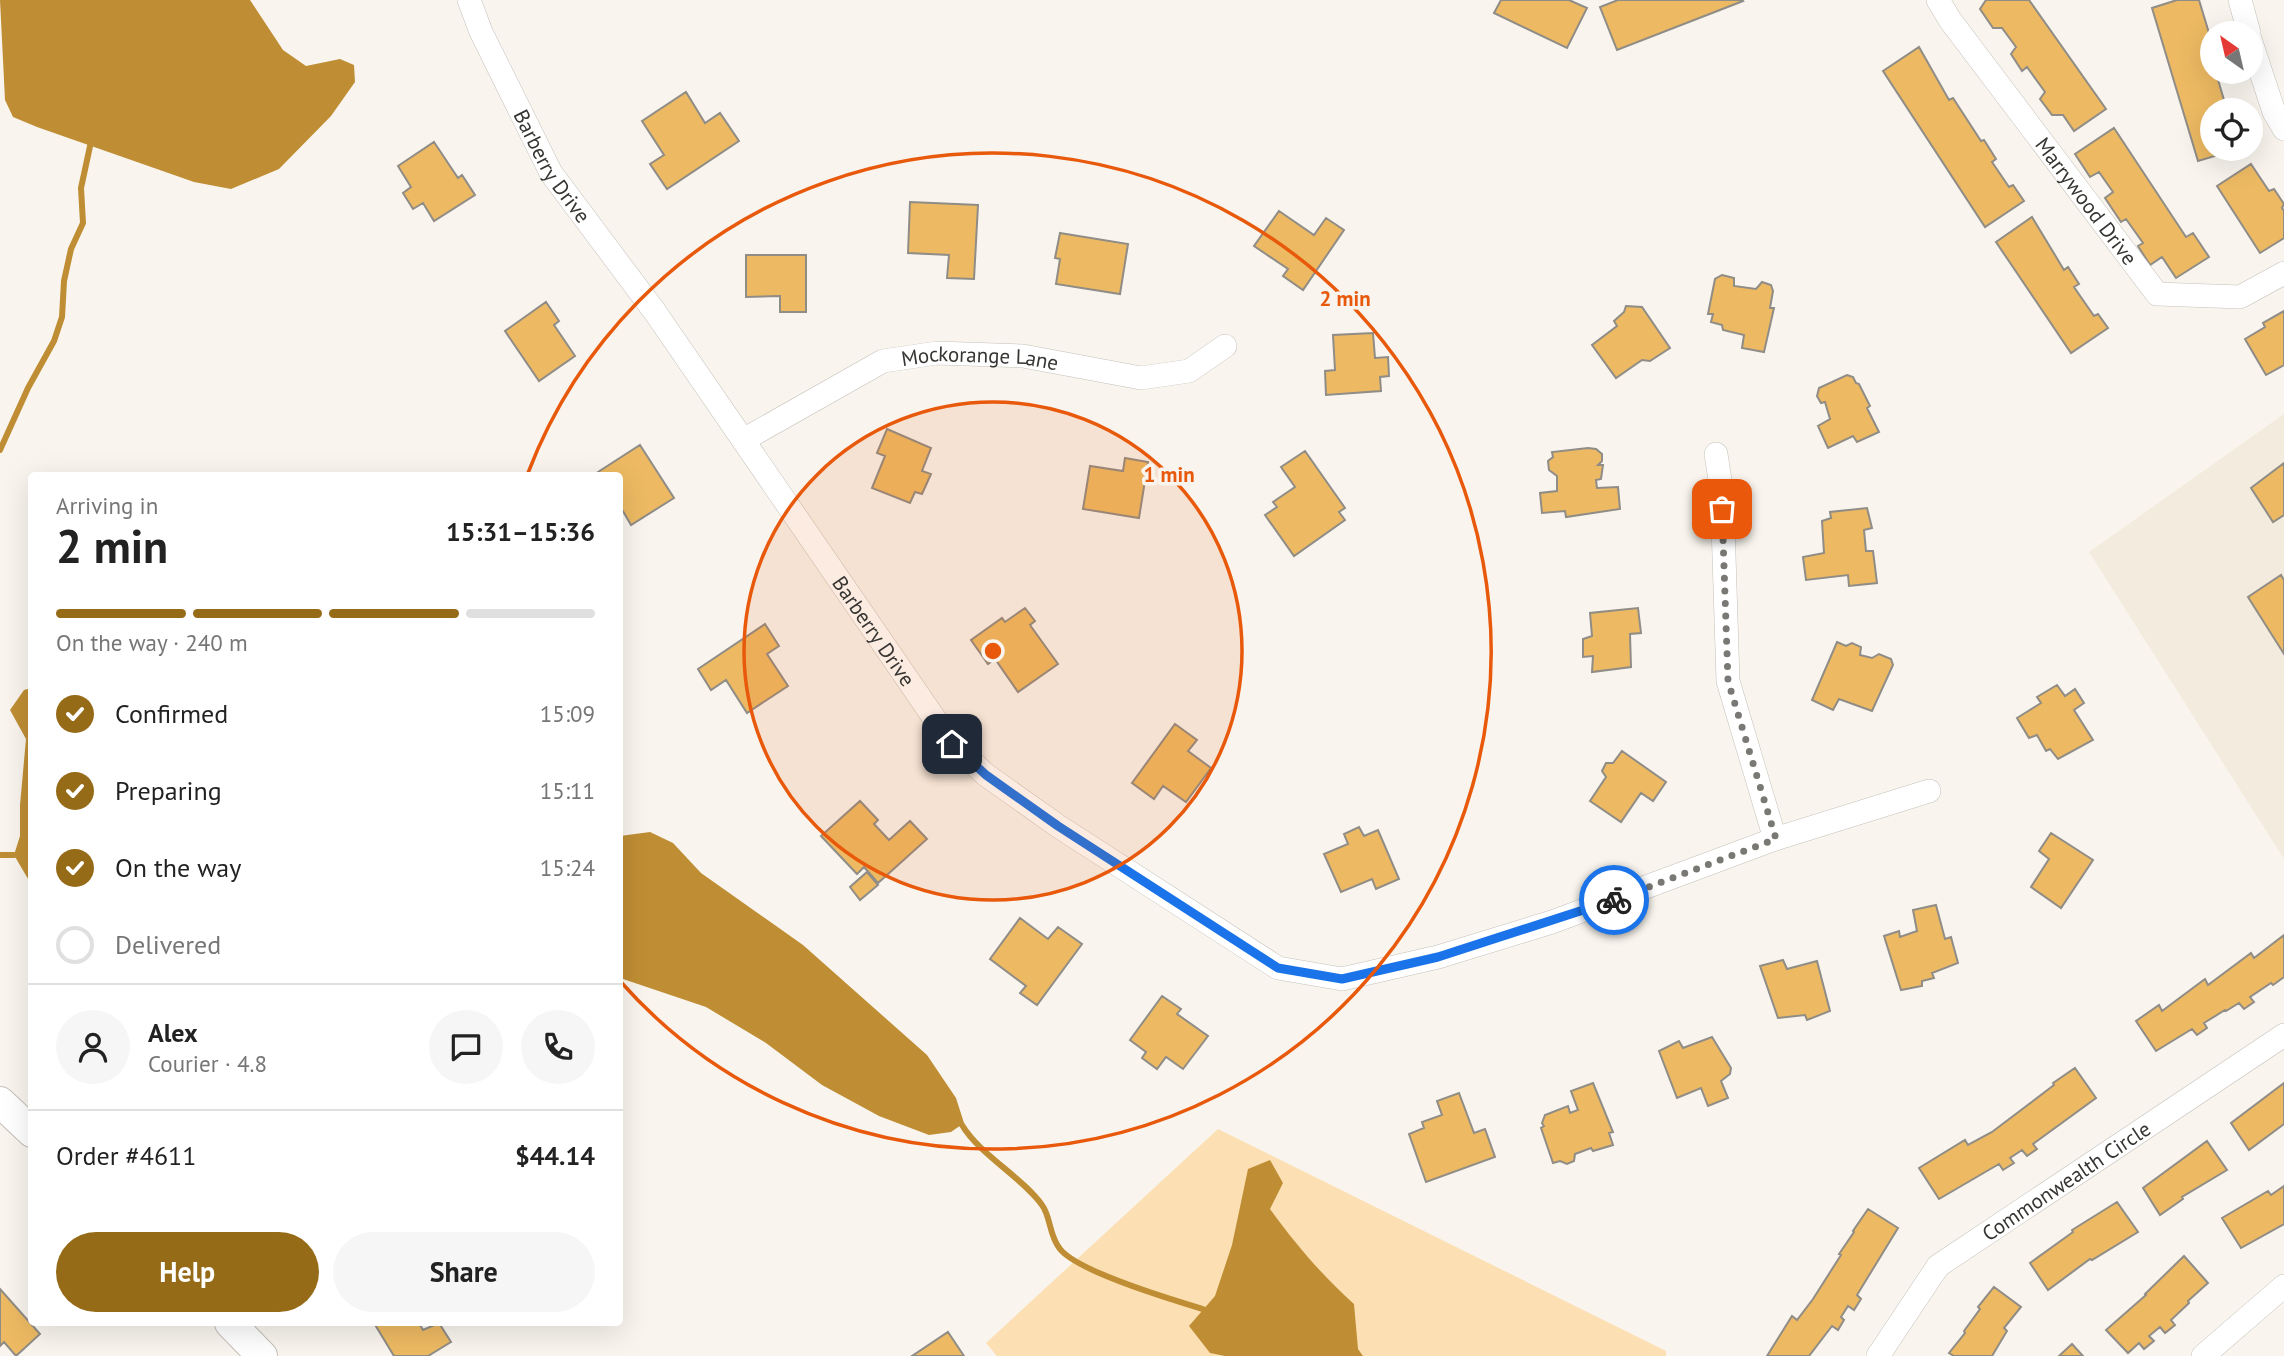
<!DOCTYPE html>
<meta charset="utf-8">
<style>
body{margin:0;font-family:"PT Sans",sans-serif;background:#f6f6f6;color:#222;height:100vh;display:flex;flex-direction:column;font-size:26px;white-space:nowrap}
*{box-sizing:border-box;margin:0}
p{font-size:23px;color:#767676}
.icon{flex:none;width:38px;height:38px;fill:none;stroke:currentColor;stroke-width:2;stroke-linecap:round;stroke-linejoin:round}
.map{position:relative;flex:1;overflow:hidden}
.sheet{position:absolute;left:28px;top:472px;width:595px;height:854px;display:flex;flex-direction:column;background:#fff;border-radius:7px;box-shadow:0 7px 28px #0002}
.sheet>*{flex:none}
.needle{width:46px;rotate:326deg}
.buttons{position:absolute;left:2200px;top:21px;display:grid;gap:14px}
.buttons a{display:grid;place-items:center;width:63px;height:63px;border-radius:50%;background:#fff;box-shadow:0 7px 28px #0002;font-size:35px}
.pin{position:absolute;display:grid;place-items:center;width:60px;height:60px;color:#fff;margin:-30px;border-radius:14px;box-shadow:0 4px 10px #0006}
.courier{position:absolute;display:grid;place-items:center;width:70px;height:70px;margin:-35px;border:5px solid #1a73e8;border-radius:50%;background:#fff;color:#222;box-shadow:0 2px 9px #0007}
.headline em{font-style:normal;font-weight:600}
.headline div{display:flex;flex-direction:column-reverse}
.headline{display:flex;align-items:center;justify-content:space-between;height:119px;padding:0 28px}
h1{font-size:46px;font-weight:600;line-height:52px}
.bar{display:grid;grid-template-columns:repeat(4,1fr);gap:10px 7px;align-content:center;height:84px;padding:0 28px}
.bar i{height:9px;border-radius:5px;background:#e0e0e0}
.bar .selected{background:#966b17}
.bar p{grid-column:span 4}
.line{display:flex;align-items:center;gap:18px;padding:0 28px;border-top:2px solid #e0e0e0}
.line div{flex:1}
.round{display:grid;place-items:center;flex:none;width:74px;height:74px;border-radius:37px;background:#f6f6f6}
ol{padding:0 28px;list-style:none}
li{display:flex;align-items:center;gap:21px;height:77px}
li p{margin-inline-start:auto}
li .icon{padding:7px;border-radius:50%;background:#966b17;color:#fff;stroke-width:4}
li:last-child{color:#767676}
li i{width:38px;height:38px;border:4px solid #e0e0e0;border-radius:50%}
.button{display:flex;gap:14px;margin-top:auto;padding:14px 28px}
.button a{flex:1;height:80px;border-radius:42px;background:#966b17;color:#fff;font-size:28px;font-weight:600;line-height:80px;text-align:center}
.button a+a{background:#f6f6f6;color:#222}
.map>svg:first-child{display:block}
</style>
<div class="map">
<svg width="2284" height="1356" viewBox="0 0 2284 1356">
<rect width="100%" height="100%" fill="#f9f5ee"/>
<path fill="#f3ebdd" d="M2284,414V859L2089,552Z"/>
<path fill="#fcdfb2" d="M1218,1129L1666,1351V1356H997L986,1343Z"/>
<path fill="#bf8e34" d="M250,0L283,50L306,66L340,59L354,65L355,82L331,116L279,169L231,189L194,182L37,127L13,117L5,100L0,0Z
M31,688H32L31,884L14,855L20,836V805L26,739L10,710L24,690Z
M650,832L673,843L701,873L803,945L927,1055L956,1098L964,1123L951,1132L929,1135L879,1116L822,1085L766,1043L706,1007L620,978V836Z
M1270,1160L1283,1183L1270,1209C1296,1245 1322,1275 1354,1304L1358,1349L1363,1356H1225L1210,1353L1189,1326L1215,1296L1232,1245L1248,1169Z"/>
<g fill="none" stroke-linecap="round" stroke-linejoin="round">
<path stroke="#bf8e34" stroke-width="6" d="M0,450L28,388L54,341L62,317L64,281L71,249L83,223L81,188L92,137
M0,855H14
M962,1125C980,1155 1022,1177 1042,1205C1051,1217 1049,1236 1060,1249C1078,1272 1173,1300 1203,1309"/>
</g>
<path fill="#edba63" stroke="#908c86" stroke-width="2" d="M1501,0H1569L1587,8L1567,48L1494,13Z
M1618,0H1742L1743,1L1617,50L1600,7Z
M1986,0H2029L2106,109L2074,131L2063,115H2052L2040,99L2045,92L2027,67L2022,71L2011,54L2016,47L2002,28H1993L1980,9Z
M2177,0H2199L2212,43V72H2221L2216,73L2227,110H2212V149H2231L2232,151L2198,161L2152,8Z
M1919,47L1949,100L1953,98L1981,141L1984,140L1996,159L1992,162L2009,187L2013,185L2024,201L1985,227L1883,71Z
M686,92L705,123L720,113L739,141L667,189L650,164L664,155L642,121Z
M2114,128L2186,237L2193,233L2209,257L2176,278L2162,257L2150,265L2138,246L2143,243L2126,219L2121,222L2105,198L2113,192L2099,172L2090,177L2075,154Z
M434,142L458,178L462,175L475,195L434,221L423,203L413,209L403,193L411,187L398,166Z
M2251,164L2269,191L2274,189L2284,204L2282,208L2284,211V238L2260,253L2217,186Z
M910,202L978,205L974,279L947,278L949,255L908,253Z
M1279,211L1314,235L1326,218L1344,230L1303,290L1283,276L1288,269L1254,246Z
M2032,217L2064,270L2068,267L2079,284L2074,287L2094,316L2098,314L2108,328L2071,353L1996,242Z
M1060,233L1128,244L1120,294L1056,284L1060,259L1055,258Z
M746,255H806V312H780V296L746,297Z
M1722,275L1734,278V286L1756,289L1762,282L1771,285L1773,291L1770,308H1774L1764,352L1742,348L1744,335L1723,330L1722,325L1711,322L1713,314H1708L1715,279Z
M546,302L559,321L554,325L575,356L539,381L505,331Z
M1626,306L1642,307L1670,348L1650,361L1642,360L1616,378L1592,345L1617,326L1614,321L1624,312Z
M2284,311V365L2266,375L2245,339L2265,327L2263,323Z
M1373,333L1375,358L1388,357L1389,376L1380,377L1381,391L1326,395L1325,371L1335,370L1333,335Z
M1847,375L1853,377L1856,383L1859,384L1870,406L1867,408L1879,432L1857,442L1853,436L1828,448L1818,426L1830,419L1825,402L1821,403L1817,396L1819,388Z
M887,429L931,448L922,471L931,474L922,494L915,492L910,503L872,488L885,456L877,453Z
M640,445L674,498L631,525L620,506V476H600L598,472Z
M1588,448L1596,449L1602,454V461L1598,465H1603L1601,479L1596,480L1597,488L1618,487L1620,509L1566,517L1565,511L1542,513L1540,493L1557,491V476L1549,470L1548,461L1553,457L1552,452Z
M1305,451L1345,508L1339,512L1345,520L1294,556L1265,515L1277,507L1273,502L1295,487L1281,467Z
M1125,458L1148,462L1139,518L1083,509L1090,466L1123,471Z
M2284,463V515L2273,522L2251,488Z
M1867,508L1872,528L1864,530L1866,551H1873L1877,583L1849,586L1848,575L1806,580L1803,557L1824,553L1822,521L1831,518L1830,512Z
M2281,575L2284,580V654L2248,597Z
M1025,608L1035,621L1030,625L1058,664L1018,692L995,659L988,664L971,640L1002,618L1005,622Z
M1638,608L1641,633L1630,634L1631,667L1592,672L1593,656L1583,657V639L1592,636L1590,613Z
M765,624L779,646L767,654L788,686L747,713L726,680L711,690L698,669Z
M1837,642L1846,646L1852,643L1861,647L1860,655L1872,658L1879,654L1891,659L1893,665L1872,711L1839,699L1833,710L1812,700Z
M2057,685L2065,696L2075,689L2084,703L2074,710L2093,740L2058,759L2050,749L2046,751L2037,735L2029,738L2017,718L2041,703L2037,697Z
M1175,724L1197,740L1188,751L1211,768L1186,802L1163,786L1154,799L1132,783Z
M1622,751L1666,782L1653,801L1641,793L1621,822L1590,801L1606,777L1602,771L1606,763H1613Z
M860,801L878,820L874,824L889,840L910,821L927,839L878,883L864,867L857,874L821,836Z
M1359,827L1364,836L1378,830L1399,879L1376,889L1372,879L1341,892L1324,854L1348,844L1344,834Z
M2051,833L2093,860L2061,908L2031,887L2049,859L2039,851Z
M867,872L878,885L860,900L850,887Z
M1936,905L1945,939L1951,937L1958,963L1932,973L1934,978L1922,981V986L1901,990L1884,936L1899,931L1900,937L1917,931L1913,910Z
M1020,918L1048,939L1058,927L1082,944L1037,1005L1020,993L1026,986L990,959Z
M2284,935V977L2273,985L2271,983L2250,997L2254,1002L2244,1009L2239,1003L2226,1011L2225,1010L2204,1023L2207,1028L2197,1035L2192,1029L2156,1051L2136,1021L2159,1005L2162,1011L2205,979L2208,985L2251,953L2254,958Z
M1783,960L1787,969L1817,961L1830,1011L1807,1020L1805,1015L1778,1018L1760,966Z
M1162,996L1181,1009L1177,1014L1208,1036L1183,1069L1166,1057L1157,1069L1142,1058L1146,1052L1130,1040Z
M1712,1037L1731,1068L1730,1074L1721,1081L1728,1098L1708,1106L1701,1088L1677,1098L1659,1051L1679,1041L1683,1048Z
M2075,1068L2096,1098L2033,1144L2037,1149L2027,1156L2022,1150L2010,1158L2014,1163L2003,1170L1999,1164L1939,1199L1919,1168L1965,1140L1968,1145L1992,1132L2054,1085L2053,1083Z
M1593,1083L1613,1132L1609,1133L1613,1145L1593,1151L1591,1148L1575,1154L1574,1161L1567,1164L1560,1161L1553,1163L1541,1128L1544,1126L1542,1123L1545,1115L1568,1106L1570,1113L1578,1110L1571,1091Z
M2284,1083V1124L2249,1150L2231,1123Z
M1459,1093L1474,1133L1485,1129L1495,1157L1426,1182L1409,1134L1424,1128L1422,1122L1442,1115L1437,1101Z
M2207,1141L2227,1170L2182,1197L2183,1199L2160,1215L2143,1188Z
M2284,1186V1224L2241,1248L2222,1218L2268,1191L2271,1195Z
M2117,1202L2138,1232L2092,1260L2090,1259L2048,1290L2030,1263L2073,1232L2072,1230Z
M1868,1209L1898,1228L1857,1295L1861,1299L1854,1310L1848,1306L1841,1317L1844,1320L1838,1330L1832,1326L1809,1356H1767L1792,1316L1797,1320L1813,1299L1841,1255L1839,1254L1854,1232L1853,1231Z
M2184,1256L2208,1283L2188,1301L2189,1303L2171,1320L2175,1325L2165,1333L2160,1327L2149,1336L2154,1341L2144,1349L2139,1343L2128,1353L2106,1330L2146,1295L2145,1294Z
M1994,1287L2021,1307L2004,1328L2007,1331L1992,1356H1954L1949,1353L1965,1333L1964,1331L1980,1309L1978,1307Z
M0,1289L40,1334L16,1356L4,1342L0,1346Z
M374,1323H419L423,1330L439,1323L451,1342L428,1356H394Z
M948,1332L964,1356H912Z
M2072,1344L2083,1356H2059Z"/>
<g fill="none" stroke-linecap="round" stroke-linejoin="round">
<defs>
<g id="minor">
<path id="s1" d="M469,0L481,32L551,173L655,312L952,744L986,775L1058,826L1278,968L1342,979L1438,957L1552,922L1775,839L1929,791"/>
<path id="s2" d="M1938,0L1950,20L2157,294L2240,297L2284,273"/>
<path d="M2240,0L2249,33"/>
<path d="M2250,39L2274,112L2284,129"/>
<path id="s3" d="M745,439L883,361L937,353L1023,356L1141,378L1189,371L1225,346"/>
<path d="M1716,454L1722,493L1728,681L1775,839"/>
<path id="s4" d="M1878,1356L1938,1266L2284,1035"/>
<path d="M2203,1356L2284,1286"/>
</g>
<path id="tertiary" d="M0,1102L32,1132
M230,1323L262,1356"/>
</defs>
<use href="#minor" stroke="#c5c1ba" stroke-width="24"/>
<use href="#tertiary" stroke="#c5c1ba" stroke-width="32"/>
<use href="#minor" stroke="#fff" stroke-width="23"/>
<use href="#tertiary" stroke="#fff" stroke-width="30"/>
</g>
<g fill="none" stroke-linecap="round" stroke-linejoin="round">
<path stroke="#7a7874" stroke-width="7" stroke-dasharray="0 12.6" d="M1614,900L1776,839L1728,681L1722,509"/>
<path stroke="#1a73e8" stroke-width="9" d="M952,744L986,775L1058,826L1278,968L1342,979L1438,957L1614,900"/>
</g>
<circle cx="993" cy="651" r="249" fill="#e8590c" fill-opacity=".12"/>
<g fill="none" stroke="#e8590c" stroke-width="3.5">
<circle cx="993" cy="651" r="249"/>
<path d="M528 473A498 498 0 1 1 620 981"/>
</g>
<g text-anchor="middle" dominant-baseline="central" stroke-width="7" stroke-linejoin="round" paint-order="stroke">
<g font-size="21" fill="#363532" stroke="#f9f5ee">
<text stroke="none"><textPath href="#s1" startOffset="186">Barberry Drive</textPath></text>
<text stroke="none"><textPath href="#s2" startOffset="250">Marrywood Drive</textPath></text>
<text stroke="none"><textPath href="#s3" startOffset="256">Mockorange Lane</textPath></text>
<text stroke="none"><textPath href="#s1" startOffset="752">Barberry Drive</textPath></text>
<text stroke="none"><textPath href="#s4" startOffset="262">Commonwealth Circle</textPath></text>
</g>
</g>
<circle cx="993" cy="651" r="10" fill="#e8590c" stroke="#f9f5ee" stroke-width="3.5"/>
<g font-size="21" text-anchor="middle" font-weight="bold" fill="#e8590c" stroke="#f9f5ee" stroke-width="7" stroke-linejoin="round" paint-order="stroke">
<text x="1345" y="306">2 min</text>
<text x="1169" y="482">1 min</text>
</g>
</svg>
<div class="buttons">
<a><svg class="needle" viewBox="-14 -14 28 28"><path d="M0-13l5 13h-10z" fill="#e53935"/><path d="M0 13l5-13h-10z" fill="#767676"/></svg></a>
<a><svg class="icon" aria-label="locate" viewBox="0 0 24 24"><circle cx="12" cy="12" r="6"/><path d="M12 2v4M12 18v4M2 12h4M18 12h4"/></svg></a>
</div>
<div class="pin" style="left:1722px;top:509px;background:#ea580c"><svg class="icon" aria-label="bag" viewBox="0 0 24 24"><path d="M5 8h14l-1 12H6zM9 8a3 3 0 0 1 6 0"/></svg></div>
<div class="pin" style="left:952px;top:744px;background:#1f2937"><svg class="icon" aria-label="home" viewBox="0 0 24 24"><path d="M3 11l9-7 9 7M6 9v11h12V9"/></svg></div>
<div class="courier" style="left:1614px;top:900px"><svg class="icon" aria-label="bike" viewBox="0 0 24 24"><circle cx="6" cy="16" r="4"/><circle cx="18" cy="16" r="4"/><path d="M6 16l4-8h5l3 8M10 8l3 8H6M13 5h3"/></svg></div>
<section class="sheet">
<div class="headline"><div><h1>2 min</h1><p>Arriving in</p></div><em>15:31–15:36</em></div>
<div class="bar"><i class="selected"></i><i class="selected"></i><i class="selected"></i><i></i><p>On the way · 240 m</p></div>
<ol>
<li><svg class="icon" aria-label="check" viewBox="0 0 24 24"><path d="M5 12l5 5 9-10"/></svg>Confirmed<p>15:09</p></li>
<li><svg class="icon" aria-label="check" viewBox="0 0 24 24"><path d="M5 12l5 5 9-10"/></svg>Preparing<p>15:11</p></li>
<li><svg class="icon" aria-label="check" viewBox="0 0 24 24"><path d="M5 12l5 5 9-10"/></svg>On the way<p>15:24</p></li>
<li><i></i>Delivered</li>
</ol>
<div class="line" style="height:126px"><a class="round"><svg class="icon" aria-label="person" viewBox="0 0 24 24"><circle cx="12" cy="8" r="4"/><path d="M4 21q1-7 8-7t8 7"/></svg></a><div><b>Alex</b><p>Courier · 4.8</p></div><a class="round"><svg class="icon" aria-label="chat" viewBox="0 0 24 24"><path d="M4 5h16v11H9l-5 4z"/></svg></a><a class="round"><svg class="icon" aria-label="phone" viewBox="0 0 24 24"><path d="M5 4h4l2 5-3 2q2 4 5 5l2-3 5 2v4C11 20 4 13 5 4z"/></svg></a></div>
<div class="line" style="height:91px"><div>Order #4611</div><b>$44.14</b></div>
<div class="button"><a>Help</a><a>Share</a></div>
</section>
</div>
